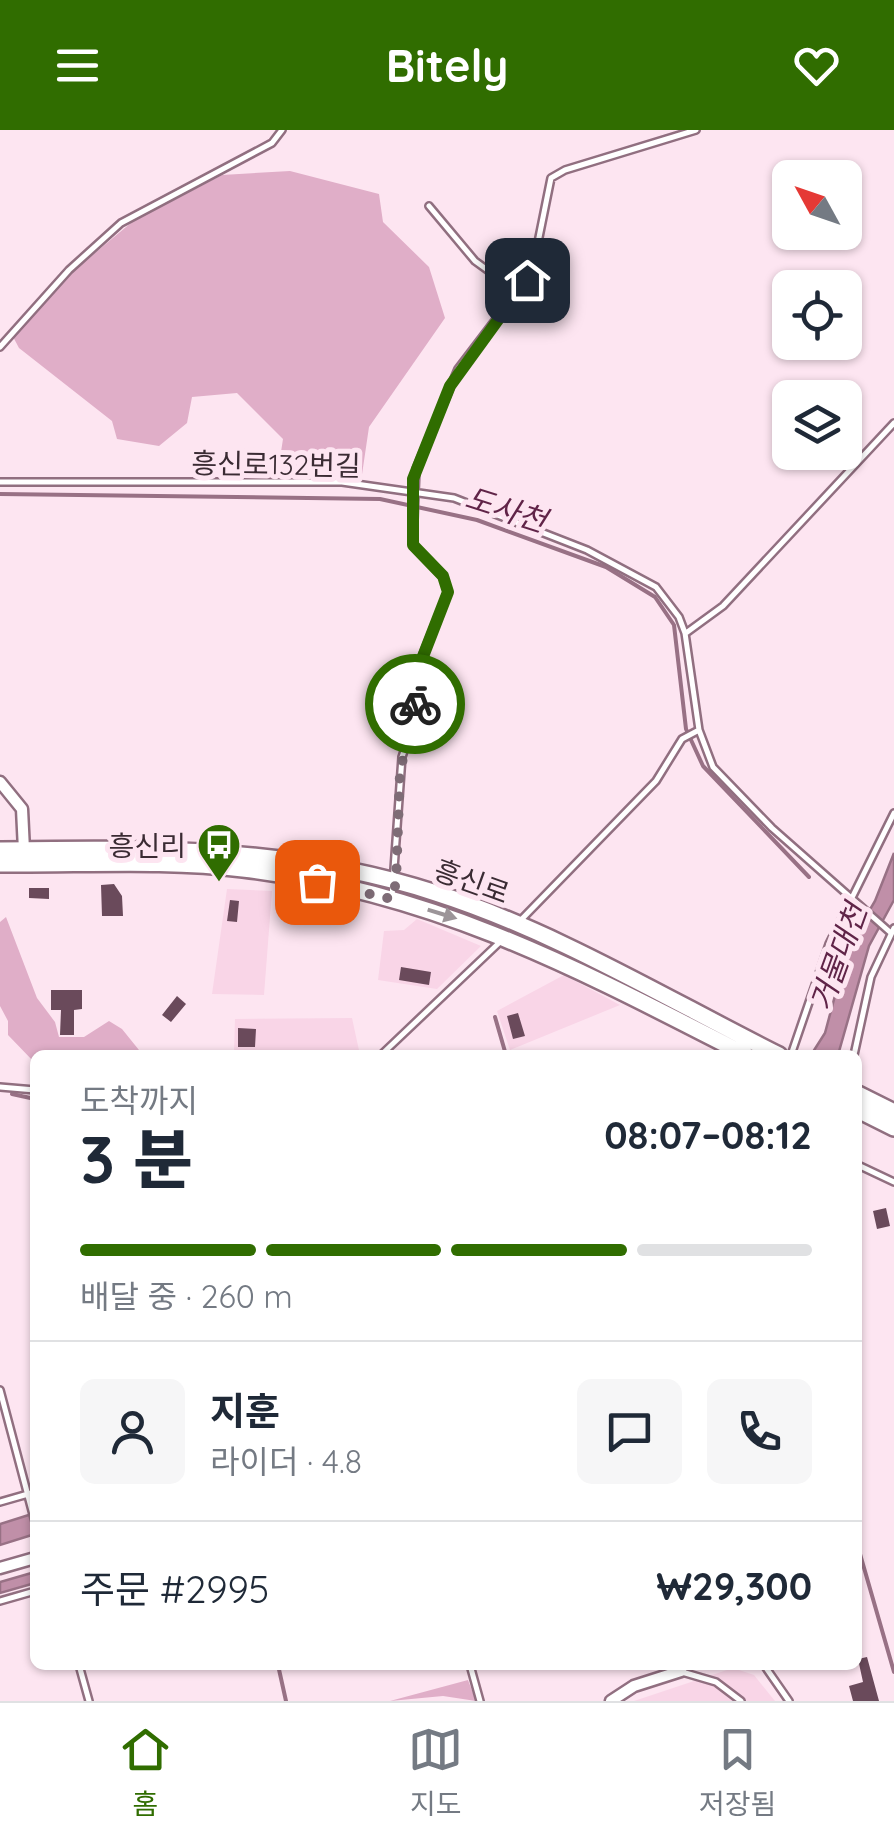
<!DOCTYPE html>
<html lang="ko">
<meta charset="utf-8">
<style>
body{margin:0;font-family:Quicksand,"Noto Sans KR",sans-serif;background:#f6f6f7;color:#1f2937;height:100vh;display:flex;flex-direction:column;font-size:38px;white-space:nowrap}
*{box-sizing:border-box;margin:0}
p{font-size:32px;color:#747a83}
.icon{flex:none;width:55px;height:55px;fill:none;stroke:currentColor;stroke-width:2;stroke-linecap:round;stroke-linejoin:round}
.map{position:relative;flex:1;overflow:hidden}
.sheet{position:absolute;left:30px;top:920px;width:832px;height:620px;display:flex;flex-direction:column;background:#fff;border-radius:15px;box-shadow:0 2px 8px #0004}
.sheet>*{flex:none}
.needle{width:65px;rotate:310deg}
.controls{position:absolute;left:772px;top:30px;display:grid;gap:20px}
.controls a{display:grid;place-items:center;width:90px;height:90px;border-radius:15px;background:#fff;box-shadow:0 2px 8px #0004;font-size:50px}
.pin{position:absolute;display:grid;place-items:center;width:85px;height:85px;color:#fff;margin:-42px;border-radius:20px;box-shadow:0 5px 15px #0006}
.courier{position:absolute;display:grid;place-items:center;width:100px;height:100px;margin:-50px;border:8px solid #306d00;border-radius:50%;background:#fff;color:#222;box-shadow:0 2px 12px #0007}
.overview em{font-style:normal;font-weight:800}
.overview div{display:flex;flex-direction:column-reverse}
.overview{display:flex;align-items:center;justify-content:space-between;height:170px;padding:0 50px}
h1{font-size:65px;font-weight:800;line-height:75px}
.bar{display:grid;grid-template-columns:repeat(4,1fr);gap:15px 10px;align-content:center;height:120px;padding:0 50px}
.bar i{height:12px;border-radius:8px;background:#e0e1e3}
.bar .current{background:#306d00}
.bar p{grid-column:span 4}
.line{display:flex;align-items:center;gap:25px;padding:0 50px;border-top:2px solid #e0e1e3}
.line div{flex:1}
.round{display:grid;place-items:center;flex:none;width:105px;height:105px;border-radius:15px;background:#f6f6f7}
header{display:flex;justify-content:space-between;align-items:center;height:130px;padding:0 50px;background:#306d00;color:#fff;font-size:45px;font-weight:800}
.tabs{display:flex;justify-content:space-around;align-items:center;height:140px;border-top:2px solid #e0e1e3;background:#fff;font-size:28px;color:#747a83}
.tabs a{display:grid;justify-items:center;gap:5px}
.tabs .current{color:#306d00}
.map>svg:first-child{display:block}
</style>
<header><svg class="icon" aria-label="menu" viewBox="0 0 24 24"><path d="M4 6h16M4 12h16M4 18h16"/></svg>Bitely<svg class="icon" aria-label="heart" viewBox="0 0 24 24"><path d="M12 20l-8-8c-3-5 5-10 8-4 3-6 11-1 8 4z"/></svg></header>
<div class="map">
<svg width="894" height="1571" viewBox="0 0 894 1571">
<rect width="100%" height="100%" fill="#fde5f1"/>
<path fill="#f9d5e7" d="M227,759L272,761L264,865L212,864Z
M417,789L481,816L437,859L378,850L384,801L404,800Z
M564,845L620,875L510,920L497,881Z
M352,888L360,925L234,923L235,889Z
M733,1538L754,1545L775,1571H634Z"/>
<path fill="#e0aec8" d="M290,41L379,64L383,92L429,137L445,188L369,297L361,351L276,354L283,309L237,263L192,267L187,293L159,316L117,309L112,291L19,218L11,203L65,148L132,92L222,45Z
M6,787L37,868L55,892L59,907H84L109,891L122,899L143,925H35V933L8,905V891L0,876V792Z
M468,1550L476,1571L443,1566L390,1571Z"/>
<path fill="#c08fa8" stroke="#987185" stroke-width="2.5" d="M894,723V770L869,816L838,925H811L825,903L848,817L875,771Z
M35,1383V1404L0,1415V1394Z
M35,1442V1453L0,1463V1452Z"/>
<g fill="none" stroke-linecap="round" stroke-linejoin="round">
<path stroke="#987185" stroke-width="4" d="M0,364L380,369L477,390L606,437L655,467L674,495L686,599L703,636L809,747
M495,887L506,925
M12,964L35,969
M858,1417L894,1542
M278,1535L286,1571"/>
</g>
<path fill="#6a4a5b" d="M114,754L122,766L123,786H102L101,755Z
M29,758H49V769L29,768Z
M230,770L239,771L237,792L227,791Z
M401,837L431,842L429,855L399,850Z
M51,860H82V879L74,880V905H60L61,880H51Z
M177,866L186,874L171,892L162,885Z
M518,883L525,906L513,909L507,886Z
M238,898L256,899L255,917H238Z
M886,1078L890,1096L877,1099L873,1081Z
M867,1527L879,1571H853L849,1556L863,1552L858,1529Z"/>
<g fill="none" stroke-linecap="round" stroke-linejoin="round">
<defs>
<path id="service" d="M429,76L475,131L518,162
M0,217L69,140L121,93L272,13L282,0
M0,352H342L454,368L587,420L656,457L679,487L685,503L699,600L713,637L772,698L891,803
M686,503L723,476L894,293
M392,767L402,627L413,594L421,529L448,462L443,447L413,415L416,339L458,239L532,142L551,48L565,40L696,0
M518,793L656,651L682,609L699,600
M381,925L502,810
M791,925L829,814L894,683
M854,925L871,847L894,798
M0,957L35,960
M858,1035L894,1052
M0,1260L35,1392
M0,1372L35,1362
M0,1471L35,1461
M79,1535L89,1571
M470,1535L480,1571
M764,1535L789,1571
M682,1542L716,1552L741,1571"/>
<path id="minor" d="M0,652L22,679L24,720
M0,1438L35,1428
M611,1571L634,1556L681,1541L680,1535"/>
<path id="secondary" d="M0,720C150,718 291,716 436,763C555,801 667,869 779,925
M0,734C80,735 164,729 243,739C435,762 578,839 746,925
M858,964L894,982
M858,980L894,998"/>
</defs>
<use href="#service" stroke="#916f80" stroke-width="10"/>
<use href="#minor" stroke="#916f80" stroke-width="15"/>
<use href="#secondary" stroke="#916f80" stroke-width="20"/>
<use href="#service" stroke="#fff" stroke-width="5"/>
<use href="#minor" stroke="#fff" stroke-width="10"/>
<use href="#secondary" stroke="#fff" stroke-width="15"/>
</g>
<defs><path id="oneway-solid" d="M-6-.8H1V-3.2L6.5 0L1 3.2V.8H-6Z" transform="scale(2.5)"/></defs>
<use fill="#9c9599" href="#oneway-solid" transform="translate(442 784) rotate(17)"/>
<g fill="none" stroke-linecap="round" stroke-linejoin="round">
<path stroke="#7e6c76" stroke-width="10" stroke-dasharray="0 18" d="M317,752L392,769L396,752L400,642L415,574"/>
<path stroke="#306d00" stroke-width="12" d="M415,574L422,529L448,462L443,446L413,415V349L450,256L527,150"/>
</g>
<defs>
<symbol id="bus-pin" viewBox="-11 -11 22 30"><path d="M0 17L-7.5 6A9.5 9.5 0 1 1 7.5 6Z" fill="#306d00" stroke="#fde5f1"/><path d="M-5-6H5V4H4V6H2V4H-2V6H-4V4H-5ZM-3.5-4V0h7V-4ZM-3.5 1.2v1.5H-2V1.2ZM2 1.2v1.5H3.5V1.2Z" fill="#fff"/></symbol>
</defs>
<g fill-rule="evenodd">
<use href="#bus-pin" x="194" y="690" width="50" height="68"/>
</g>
<g text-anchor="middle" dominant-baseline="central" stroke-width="10" stroke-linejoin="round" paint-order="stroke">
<g font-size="28" fill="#3a2b33" stroke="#fde5f1">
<text transform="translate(276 334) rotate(1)">흥신로132번길</text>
<text transform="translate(472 751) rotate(20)">흥신로</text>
</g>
<g font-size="28" fill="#3a2b33" stroke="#fde5f1" text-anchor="end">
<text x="186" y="715">흥신리</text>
</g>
<g font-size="30" font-style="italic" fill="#602448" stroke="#fde5f1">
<text transform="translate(506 379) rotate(18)">도사천</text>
<text transform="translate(838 827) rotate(-70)">거물대천</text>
</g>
</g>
</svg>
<div class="controls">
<a><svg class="needle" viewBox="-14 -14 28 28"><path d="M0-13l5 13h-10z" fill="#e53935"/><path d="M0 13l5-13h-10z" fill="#747a83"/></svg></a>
<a><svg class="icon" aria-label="locate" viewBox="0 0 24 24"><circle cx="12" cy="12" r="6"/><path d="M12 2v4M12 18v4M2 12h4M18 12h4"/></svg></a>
<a><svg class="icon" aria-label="layers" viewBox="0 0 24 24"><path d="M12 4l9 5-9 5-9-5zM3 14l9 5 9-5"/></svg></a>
</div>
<div class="pin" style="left:317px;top:752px;background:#ea580c"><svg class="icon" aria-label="bag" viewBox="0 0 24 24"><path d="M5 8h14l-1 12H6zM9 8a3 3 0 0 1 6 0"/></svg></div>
<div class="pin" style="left:527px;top:150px;background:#1f2937"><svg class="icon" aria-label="home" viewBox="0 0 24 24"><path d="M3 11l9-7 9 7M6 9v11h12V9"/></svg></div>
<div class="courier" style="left:415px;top:574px"><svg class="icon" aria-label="bike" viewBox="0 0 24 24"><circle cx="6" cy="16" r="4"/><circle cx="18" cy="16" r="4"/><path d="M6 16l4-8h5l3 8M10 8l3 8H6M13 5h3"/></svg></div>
<section class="sheet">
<div class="overview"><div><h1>3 분</h1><p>도착까지</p></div><em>08:07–08:12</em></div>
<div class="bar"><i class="current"></i><i class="current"></i><i class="current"></i><i></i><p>배달 중 · 260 m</p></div>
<div class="line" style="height:180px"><a class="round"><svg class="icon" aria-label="person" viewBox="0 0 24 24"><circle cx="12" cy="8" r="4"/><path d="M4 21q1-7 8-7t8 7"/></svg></a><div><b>지훈</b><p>라이더 · 4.8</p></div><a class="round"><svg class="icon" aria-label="chat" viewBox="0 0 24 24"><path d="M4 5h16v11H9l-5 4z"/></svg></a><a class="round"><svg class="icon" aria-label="phone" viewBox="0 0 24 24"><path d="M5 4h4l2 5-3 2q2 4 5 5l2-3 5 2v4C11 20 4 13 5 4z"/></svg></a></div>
<div class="line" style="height:130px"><div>주문 #2995</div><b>₩29,300</b></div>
</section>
</div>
<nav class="tabs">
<a class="current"><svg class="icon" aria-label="home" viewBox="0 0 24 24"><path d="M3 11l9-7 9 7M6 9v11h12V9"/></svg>홈</a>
<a><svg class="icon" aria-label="map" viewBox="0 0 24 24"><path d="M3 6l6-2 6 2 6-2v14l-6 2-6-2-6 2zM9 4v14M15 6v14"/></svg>지도</a>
<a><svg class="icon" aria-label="saved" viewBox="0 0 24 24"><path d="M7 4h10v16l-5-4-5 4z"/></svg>저장됨</a>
</nav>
